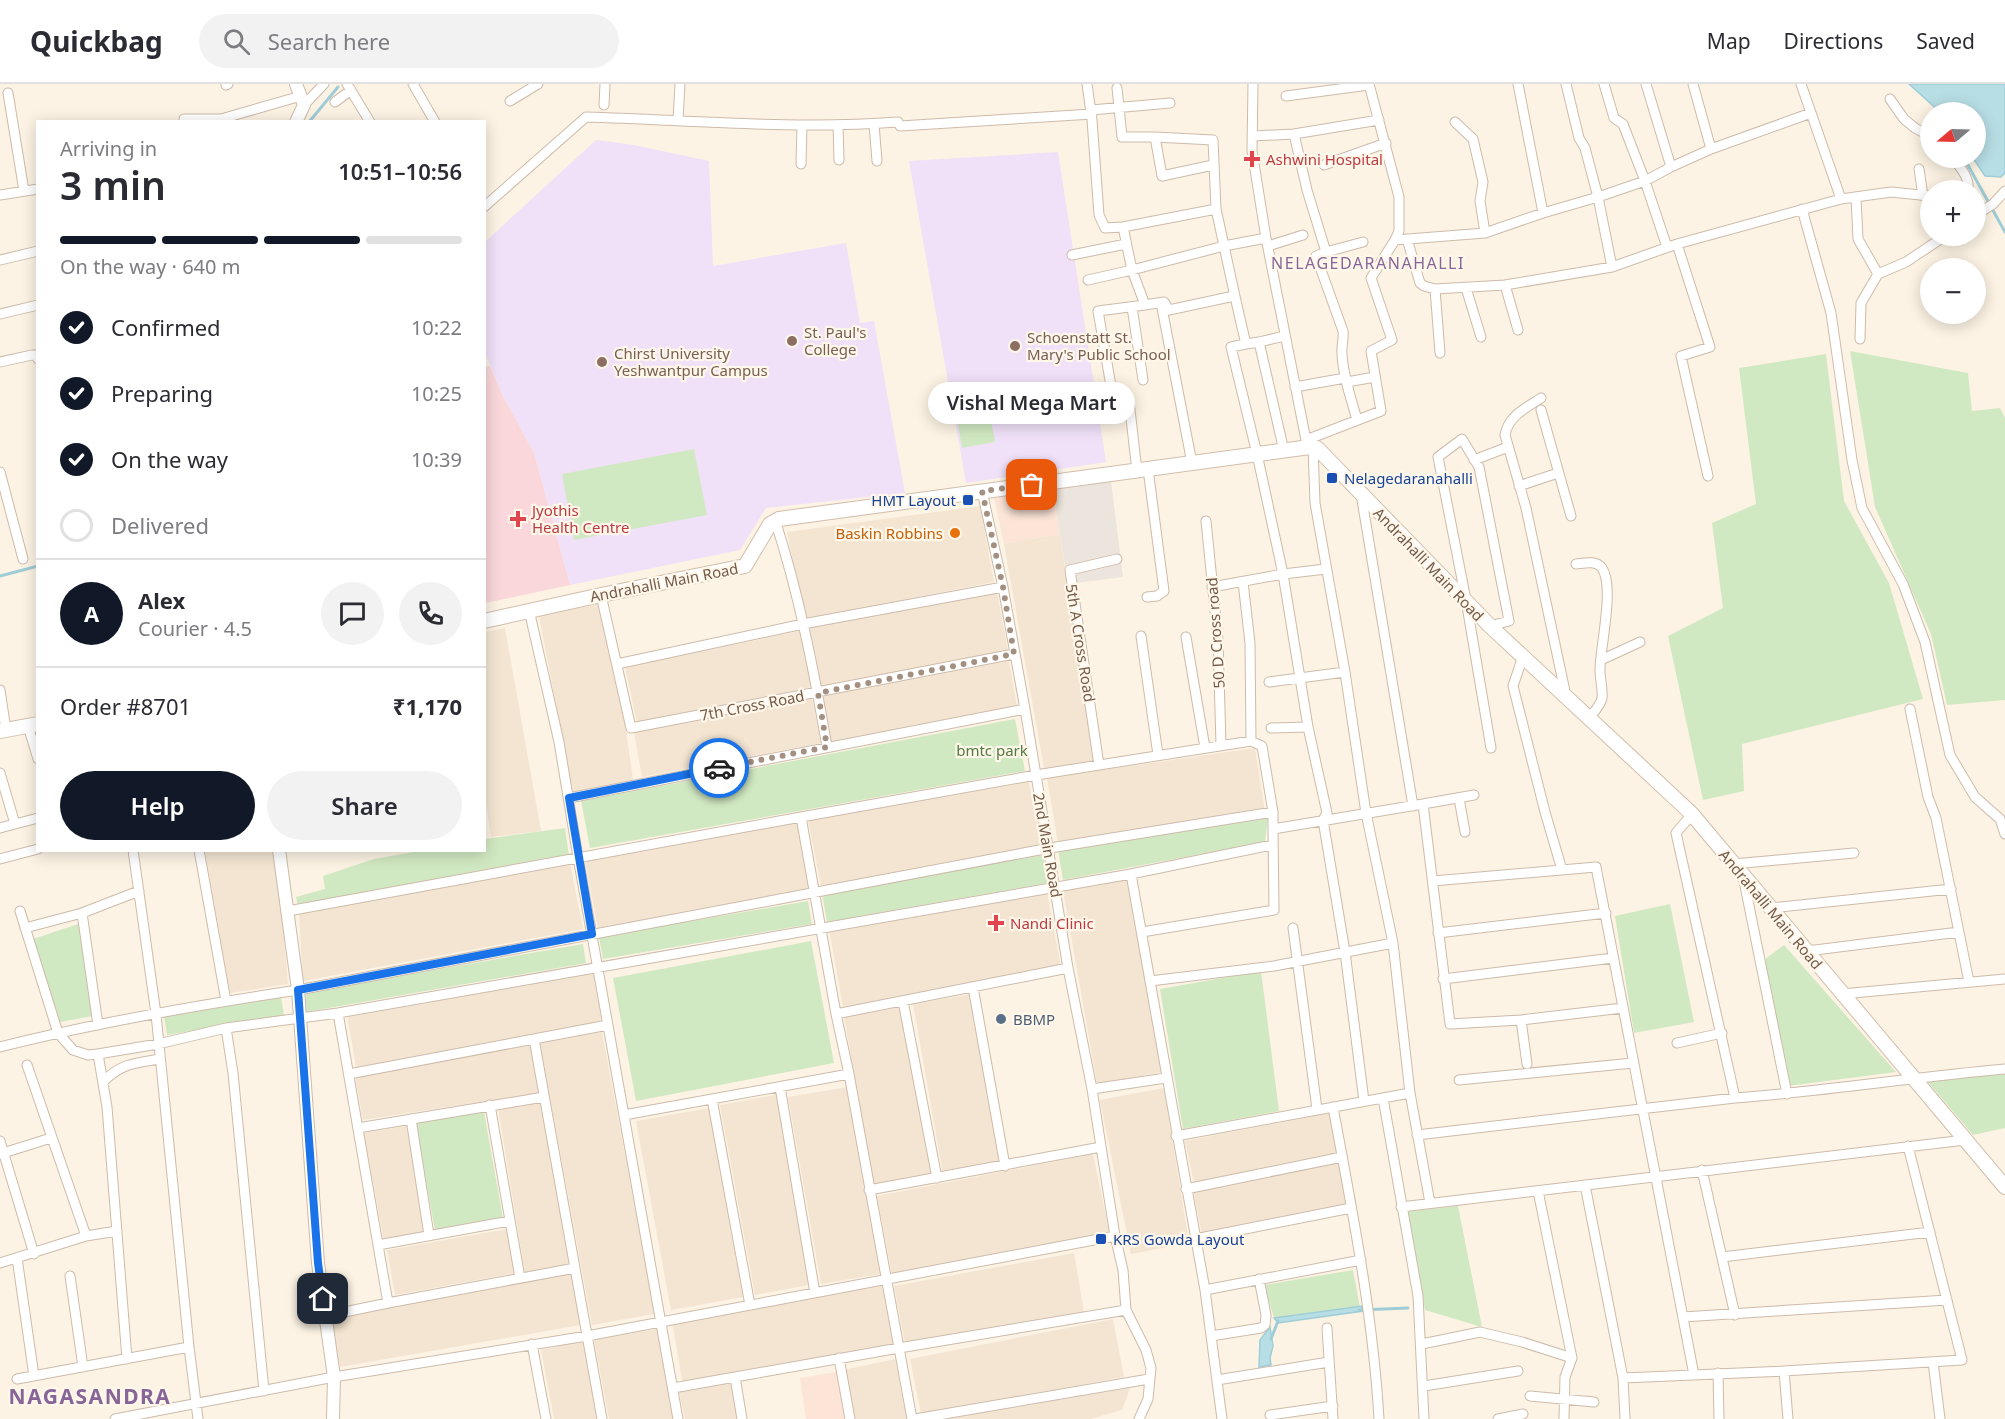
<!DOCTYPE html>
<meta charset="utf-8">
<style>
body{margin:0;font-family:"Noto Sans",sans-serif;background:#f2f2f3;color:#2b2b33;height:100vh;display:flex;flex-direction:column;font-size:22px;white-space:nowrap}
*{box-sizing:border-box;margin:0}
p{font-size:20px;color:#7c7c81}
.icon{flex:none;width:33px;height:33px;fill:none;stroke:currentColor;stroke-width:2;stroke-linecap:round;stroke-linejoin:round}
.map{position:relative;flex:1;overflow:hidden}
.drawer{position:absolute;left:36px;top:36px;width:450px;height:732px;display:flex;flex-direction:column;background:#fff;border-radius:0px;box-shadow:0 3px 15px #0003}
.drawer>*{flex:none}
.needle{width:39px;rotate:251deg}
.controls{position:absolute;left:1920px;top:18px;display:grid;gap:12px}
.controls a{display:grid;place-items:center;width:66px;height:66px;border-radius:50%;background:#fff;box-shadow:0 3px 15px #0003;font-size:30px}
.pin{position:absolute;display:grid;place-items:center;width:51px;height:51px;color:#fff;margin:-26px;border-radius:12px;box-shadow:0 3px 9px #0006}
.courier{position:absolute;display:grid;place-items:center;width:60px;height:60px;margin:-30px;border:4px solid #1a73e8;border-radius:50%;background:#fff;color:#222;box-shadow:0 2px 8px #0007}
.bubble{position:absolute;height:42px;border-radius:21px;background:#fff;box-shadow:0 3px 15px #0003;font-size:20px;font-weight:600;line-height:42px;text-align:center}
.head em{font-style:normal;font-weight:600}
.head div{display:flex;flex-direction:column-reverse}
.head{display:flex;align-items:center;justify-content:space-between;height:102px;padding:0 24px}
h1{font-size:39px;font-weight:600;line-height:45px}
.bar{display:grid;grid-template-columns:repeat(4,1fr);gap:9px 6px;align-content:center;height:72px;padding:0 24px}
.bar i{height:8px;border-radius:4px;background:#e1e1e2}
.bar .active{background:#111827}
.bar p{grid-column:span 4}
.line{display:flex;align-items:center;gap:15px;padding:0 24px;border-top:2px solid #e1e1e2}
.line div{flex:1}
.round{display:grid;place-items:center;flex:none;width:63px;height:63px;border-radius:32px;background:#f2f2f3}
ol{padding:0 24px;list-style:none}
li{display:flex;align-items:center;gap:18px;height:66px}
li p{margin-inline-start:auto}
li .icon{padding:6px;border-radius:50%;background:#111827;color:#fff;stroke-width:4}
li:last-child{color:#7c7c81}
li i{width:33px;height:33px;border:3px solid #e1e1e2;border-radius:50%}
.primary-button{display:flex;gap:12px;margin-top:auto;padding:12px 24px}
.primary-button a{flex:1;height:69px;border-radius:36px;background:#111827;color:#fff;font-size:24px;font-weight:600;line-height:69px;text-align:center}
.primary-button a+a{background:#f2f2f3;color:#2b2b33}
header{display:flex;align-items:center;gap:36px;box-sizing:border-box;height:84px;padding:0 30px;background:#fff;border-bottom:2px solid #e1e1e2}
header strong{font-size:28px}
nav{display:flex;gap:33px;margin-inline-start:auto;font-size:21px}
.search{width:420px;height:54px;background:#f2f2f3;display:flex;align-items:center;gap:15px;box-sizing:border-box;padding:0 21px;border-radius:33px;color:#7c7c81;font-size:22px}
.map>svg:first-child{display:block}
</style>
<header>
<strong>Quickbag</strong>
<div class="search"><svg class="icon" aria-label="search" viewBox="0 0 24 24"><circle cx="10" cy="10" r="6"/><path d="M15 15l6 6"/></svg>Search here</div>
<nav><a>Map</a><a>Directions</a><a>Saved</a></nav>
</header>
<div class="map">
<svg width="2005" height="1335" viewBox="0 0 2005 1335">
<rect width="100%" height="100%" fill="#fcf3e4"/>
<path fill="#f4e5d2" d="M980,422L994,498L804,535L787,448Z
M1060,450L1094,678L1044,684L1004,460Z
M997,508L1008,567L822,604L810,544Z
M600,520L624,633L633,696L573,708L539,532Z
M505,544L541,747L491,753L484,707V594L486,593L485,548Z
M800,547L812,603L637,639L625,583Z
M1009,577L1017,622L831,658L822,612Z
M812,614L821,659L642,693L634,648Z
M1255,664L1265,727L1058,759L1047,694Z
M1029,698L1042,762L821,802L808,736Z
M798,738L811,806L598,844L585,777Z
M205,767H274L282,831L288,900L230,909Z
M570,779L583,845L303,897L299,830Z
M1128,795L1162,988L1097,1000L1063,806Z
M1047,808L1061,884L843,923L829,846Z
M593,888L602,940L356,983L347,931Z
M971,910L1001,1080L943,1090L913,920Z
M902,923L932,1090L874,1101L844,933Z
M602,948L655,1230L592,1241L540,959Z
M531,960L539,1009L363,1036L355,993Z
M847,1003L880,1190L821,1200L788,1013Z
M1164,1004L1189,1159L1131,1170L1100,1016Z
M779,1010L814,1200L755,1211L720,1021Z
M541,1017L571,1181L525,1190L498,1024Z
M709,1024L743,1213L671,1226L636,1037Z
M1330,1029L1338,1071L1194,1099L1185,1057Z
M407,1042L426,1151L384,1158L364,1049Z
M1093,1070L1109,1148L892,1191L877,1112Z
M1340,1077L1348,1122L1202,1151L1193,1105Z
M508,1145L516,1189L395,1211L387,1166Z
M1074,1169L1084,1228L905,1260L894,1202Z
M572,1188L581,1241L340,1283L331,1231Z
M882,1201L894,1263L683,1301L672,1238Z
M1113,1235L1124,1293L921,1330L910,1275Z
M657,1245L673,1335H609L594,1256Z
M585,1257L598,1335H554L541,1266Z
M895,1275L907,1335H853L843,1286Z
M732,1297L739,1335H685L679,1307Z
M1130,1304L1122,1326L1091,1335H945Z"/>
<path fill="#fce4d7" d="M1053,406L1060,450L1004,460L994,414Z
M837,1288L844,1335H806L800,1294Z"/>
<path fill="#ece5de" d="M1111,397L1123,493L1068,500L1053,406Z"/>
<path fill="#f0e1f8" d="M596,56L634,61L709,77L713,182L846,159L860,239L874,237L905,409L766,424L740,466L570,501L534,369L502,310L485,269V158Z
M1058,68L1106,378L966,399L909,77Z"/>
<path fill="#fad7da" d="M490,282L502,310L534,369L570,501L485,519L484,283Z"/>
<path fill="#d1e9c2" d="M1850,267L1968,289L1972,327L2000,324L2005,334V616L1947,621L1931,550L1875,423Z
M1826,270L1844,417L1889,499L1923,615L1742,660L1744,707L1703,716L1668,552L1723,524L1712,439L1756,420L1739,284Z
M986,310L995,358L962,364L954,316Z
M694,365L707,431L574,456L562,390Z
M1015,635L1025,687L590,764L581,717Z
M1268,733L1265,758L1063,796L1058,766Z
M565,744L569,772L298,822L296,813L325,805L323,792L374,775L420,767L484,766L485,755Z
M1043,771L1048,799L827,838L822,810Z
M808,817L812,840L603,875L599,853Z
M1670,820L1694,938L1634,949L1615,832Z
M81,839L93,932L60,938L33,855Z
M811,857L834,979L636,1017L613,894Z
M583,860L586,879L306,928L302,909Z
M1784,861L1896,988L1788,1002L1765,875Z
M1261,887L1279,1027L1183,1045L1160,905Z
M281,913L284,931L167,951L164,933Z
M2005,989V1044L1973,1051L1927,997Z
M484,1028L503,1134L435,1146L415,1039Z
M1458,1122L1482,1243L1425,1226L1405,1128Z
M1353,1186L1360,1223L1274,1234L1264,1201Z"/>
<path fill="#b8dee5" stroke="#9fcdd7" stroke-width="1.5" d="M1909,0H2005V89L2001,93L1985,92L1973,74H1976V28H1940Z
M1362,1222L1363,1227L1278,1239L1274,1234Z
M1270,1243L1273,1262L1270,1274L1271,1281L1259,1283L1260,1256Z"/>
<g fill="none" stroke-linecap="round" stroke-linejoin="round">
<path stroke="#9fcdd7" stroke-width="3" d="M309,38L338,3
M1964,74L2005,148
M0,492L38,482
M1359,1226L1408,1224
M1271,1255L1278,1237"/>
<defs>
<path id="minor" d="M347,0L370,38
M413,0L435,38
M1087,0L1092,36L1099,131L1105,144L1123,143
M1253,0L1252,67L1266,154L1306,356L1313,363L1315,419L1345,588L1366,729L1393,859L1410,1009L1430,1119
M1518,0L1543,129
M1566,0L1579,54L1585,64L1598,113L1645,97L1671,83
M1604,0L1614,34L1623,40L1645,97L1667,163
M1646,0L1671,83L1711,65
M1693,0L1711,65L1811,29
M1801,0L1841,115
M226,1L228,0
M1117,4L1122,53H1155
M8,9L24,107
M1286,12L1369,1
M1890,15L1904,35L1915,44L1930,52
M510,17L538,0
M335,18L351,6
M304,21L324,0
M604,21L605,0
M1091,26L1170,19
M184,35H221L301,12
M678,36L680,0
M1455,38L1473,55L1483,98L1480,117L1485,149
M874,40L877,77
M838,41L839,76
M1252,52L1294,50
M1953,74C1960,83 1970,94 1968,106
M801,80L802,41
M1213,81L1162,92L1155,53L1213,56L1216,125
M1324,81L1386,59
M1919,85L1923,112
M0,111L38,105
M1856,113L1858,155L1878,190
M484,123L586,33C690,36 794,46 898,38L900,42L1092,30
M1802,125L1831,229L1852,376L1862,424L1903,500L1925,558L1950,671L1975,713L2000,735L2005,750
M1976,131L1993,120L2005,107
M1266,154L1224,162L1132,186L1123,143L1216,125C1226,170 1235,215 1246,260L1231,263L1257,370L1283,490L1308,643L1327,729L1323,736L1345,868L1364,1017
M1407,155L1420,199L1424,202L1435,205
M1395,156L1485,149L1543,129L1598,113L1612,183
M1268,162L1303,151
M1326,168L1363,158
M1072,171L1126,160
M0,176L38,167
M1088,196L1132,186L1145,221L1164,218L1169,226L1234,212
M1505,201L1518,246
M1466,204L1481,253
M1161,219L1192,379
M1132,223L1143,296
M0,230L38,221
M1860,255L1861,219L1878,190L1906,178L1945,152
M1259,258L1285,252
M1246,260L1259,258L1284,367
M1440,269L1435,205L1505,201L1612,183L1677,160
M0,278L32,271H35L38,275
M1347,298L1375,293
M1111,302L1098,227L1145,221
M1295,303L1345,294
M1541,314C1526,324 1508,332 1505,351L1526,424L1566,612
M1129,317L1137,387
M1541,326L1571,432
M1357,336C1351,314 1343,292 1342,270C1341,262 1344,257 1343,247L1316,172L1326,168L1307,106L1294,50L1379,36
M1306,356L1381,327L1371,267L1392,256L1371,194L1395,156L1399,147V113L1369,0
M1474,376L1508,363
M0,388L23,475
M1708,392L1681,272L1710,263L1677,160L1841,115L1891,108L1930,112
M1519,402L1558,389
M982,407L1003,503L1025,625L1068,884L1092,1005L1115,1152L1123,1186L1126,1226L1146,1266L1151,1284L1148,1315L1139,1335
M1361,410L1413,722
M775,436C799,510 814,587 827,663
M1206,437L1218,556L1221,661
M1576,480C1585,479 1596,476 1602,484C1615,503 1600,563 1600,586C1600,595 1603,606 1602,614C1601,621 1593,629 1589,634
M1243,498L1250,559L1251,657
M1212,503L1283,490L1326,485
M601,511L631,644L1014,570
M1147,513L1157,512L1164,507L1148,385
M529,526L559,658L578,773L678,1335
M1490,542L1509,537L1479,383L1462,355L1438,373L1466,516L1491,664
M1141,552L1158,671
M1186,553L1205,664
M1523,572L1513,602L1545,728L1562,786
M1601,576L1640,558
M617,580L803,540L1003,503
M1269,598L1345,588
M0,606L6,646
M1910,625L1928,713L1936,734L1969,898
M28,642L38,675
M1271,644L1308,643
M1099,681L1070,486L1117,475
M0,689L15,740L38,734
M569,714L1025,625
M1459,714L1465,748
M1423,720L1474,711
M801,733L836,930L849,990L912,1335
M1694,733L1687,736L1676,749L1735,1014
M0,744L15,740
M133,766L156,930L189,1263L198,1335
M199,766L226,917
M0,775L38,765
M1733,780L1854,769
M1131,790L1205,1206L1222,1335
M1743,792L1787,1010
M1433,797L1596,783L1694,1291
M1771,824L1951,805
M20,827L58,949L73,966L88,971L98,970L158,960L226,944L233,989L264,1307
M288,827L801,733L1036,691L1251,657L1262,662L1273,728V745L1423,720L1450,940L1521,936L1623,924
M82,829L98,941
M25,844L82,829L139,807
M1293,844L1317,1025
M1142,848L1274,826L1273,745
M1438,849L1606,829
M1807,867L1959,848
M1443,895L1613,874
M1150,897L1274,882L1393,859
M973,903L1005,1082
M1842,910L2005,895
M903,917L937,1094
M338,929L388,1219
M836,930L1068,884
M1521,936L1527,980
M226,944L338,929L1131,790L1272,761
M534,955L602,1335
M1677,959L1722,949
M0,963C98,938 198,921 298,906L1050,764L1273,728
M98,970L107,1023L127,1275
M27,981L86,1152
M349,990L608,941
M1459,996L1633,979
M103,998C121,979 136,979 160,975
M780,1003L815,1209
M1092,1005L1166,994
M1383,1014L1418,1212L1424,1335
M712,1015L750,1221
M490,1021L520,1194
M1333,1023C1352,1126 1373,1230 1379,1335
M624,1031L849,990
M411,1035L429,1151
M358,1044L544,1013
M1417,1051L1735,1014C1826,1007 1915,993 2005,985
M1176,1052L1410,1009
M0,1057L34,1170
M0,1070L51,1054
M1702,1086L1735,1231
M1585,1101L1623,1294L1625,1335
M1186,1105L1342,1073
M869,1106L1101,1063
M1538,1107L1572,1274L1565,1293L1564,1335
M1401,1123L1965,1056
M1195,1155L1351,1124
M378,1161L510,1137
M1722,1173L1930,1148
M17,1174L34,1292
M0,1179L86,1152L117,1147
M70,1192L83,1283
M1205,1206L1361,1176
M325,1232L388,1219L575,1184
M1683,1233L1947,1216
M1327,1244L1333,1335
M1211,1252L1261,1244L1265,1241L1266,1231L1259,1195
M532,1260L546,1335
M1422,1260L1480,1248L1522,1258L1572,1274
M839,1274L850,1335
M1933,1278L1940,1335
M1784,1287L1788,1335
M1718,1289L1719,1335
M735,1293L742,1335
M1623,1294L1784,1287L1962,1276L1908,1062
M17,1295L189,1263
M1217,1296L1329,1278
M1424,1302L1518,1287
M673,1304L899,1264L1126,1226
M1530,1312L1594,1318
M1270,1331L1333,1322
M115,1335L334,1293L587,1252L1115,1152
M915,1335L1149,1295
M1498,1335L1523,1330"/>
<path id="tertiary" d="M296,0L304,21L296,38
M279,766L298,906L318,1179L334,1293L333,1335"/>
<path id="secondary" d="M484,537L601,511L745,482L770,440L779,435L1310,363L1317,364L1490,542L1691,729L2005,1103
M0,647L38,640"/>
</defs>
<use href="#minor" stroke="#cdbbaa" stroke-width="11"/>
<use href="#tertiary" stroke="#cdbbaa" stroke-width="14"/>
<use href="#secondary" stroke="#d2bdaa" stroke-width="16"/>
<use href="#minor" stroke="#fff" stroke-width="9"/>
<use href="#tertiary" stroke="#fff" stroke-width="12"/>
<use href="#secondary" stroke="#fff" stroke-width="14"/>
</g>
<g fill="none" stroke-linecap="round" stroke-linejoin="round">
<path stroke="#a49080" stroke-width="6" stroke-dasharray="0 10.8" d="M719,684L827,663L818,609L1014,570L1003,503L982,407L1032,401"/>
<path stroke="#1a73e8" stroke-width="8" d="M323,1215L318,1179L298,906L592,850L569,714L719,684"/>
</g>
<g fill="#e0444e" stroke="#fff7ea" stroke-width="2">
<path d="M1249 66h6v6h6v6h-6v6h-6v-6h-6v-6h6z"/>
<path d="M515 426h6v6h6v6h-6v6h-6v-6h-6v-6h6z"/>
<path d="M993 830h6v6h6v6h-6v6h-6v-6h-6v-6h6z"/>
</g>
<g fill="#8d6e63" stroke="#fff7ea" stroke-width="2">
<circle cx="792" cy="257" r="6"/>
<circle cx="1015" cy="262" r="6"/>
<circle cx="602" cy="278" r="6"/>
</g>
<g fill="#1a4fb4" stroke="#fff7ea" stroke-width="2">
<rect x="1326" y="388" width="12" height="12" rx="3"/>
<rect x="962" y="410" width="12" height="12" rx="3"/>
<rect x="1095" y="1149" width="12" height="12" rx="3"/>
</g>
<circle fill="#e8710a" stroke="#fff7ea" stroke-width="2" cx="955" cy="449" r="6"/>
<circle fill="#5c6f8a" stroke="#fff7ea" stroke-width="2" cx="1001" cy="935" r="6"/>
<g text-anchor="middle" dominant-baseline="central" stroke-width="4.5" stroke-linejoin="round" paint-order="stroke">
<g font-size="15" fill="#be3a42" stroke="#fff7ea" text-anchor="start">
<text x="1266" y="75">Ashwini Hospital</text>
<text x="532" y="426">Jyothis<tspan x="532" dy="17">Health Centre</tspan></text>
<text x="1010" y="839">Nandi Clinic</text>
</g>
<g font-size="15" fill="#785e54" stroke="#fff7ea" text-anchor="start">
<text x="804" y="248">St. Paul's<tspan x="804" dy="17">College</tspan></text>
<text x="1027" y="253">Schoenstatt St.<tspan x="1027" dy="17">Mary's Public School</tspan></text>
<text x="614" y="269">Chirst University<tspan x="614" dy="17">Yeshwantpur Campus</tspan></text>
</g>
<g font-size="15" fill="#164399" stroke="#fff7ea" text-anchor="start">
<text x="1344" y="394">Nelagedaranahalli</text>
<text x="956" y="416" text-anchor="end">HMT Layout</text>
<text x="1113" y="1155">KRS Gowda Layout</text>
</g>
<g font-size="15" fill="#c56008" stroke="#fff7ea" text-anchor="end">
<text x="943" y="449">Baskin Robbins</text>
</g>
<g font-size="15" fill="#745a4a" stroke="#fff7ea">
<text transform="translate(1429 480) rotate(46)">Andrahalli Main Road</text>
<text transform="translate(664 498) rotate(-11)">Andrahalli Main Road</text>
<text transform="translate(1215 549) rotate(-94)">50 D Cross road</text>
<text transform="translate(1081 559) rotate(81)">5th A Cross Road</text>
<text transform="translate(752 621) rotate(-11)">7th Cross Road</text>
<text transform="translate(1048 761) rotate(80)">2nd Main Road</text>
<text transform="translate(1771 825) rotate(50)">Andrahalli Main Road</text>
</g>
<g font-size="15" fill="#517a42" stroke="#fff7ea">
<text x="992" y="666">bmtc park</text>
</g>
<g font-size="15" fill="#4e5e75" stroke="#fff7ea" text-anchor="start">
<text x="1013" y="935">BBMP</text>
</g>
<g font-size="16" letter-spacing="1.5" fill="#886598" stroke="#fff7ea">
<text x="1368" y="179">NELAGEDARANAHALLI</text>
</g>
<g font-size="21" font-weight="bold" letter-spacing="1.5" fill="#886598" stroke="#fff7ea">
<text x="90" y="1312">NAGASANDRA</text>
</g>
</g>
</svg>
<div class="controls">
<a><svg class="needle" viewBox="-14 -14 28 28"><path d="M0-13l5 13h-10z" fill="#e53935"/><path d="M0 13l5-13h-10z" fill="#7c7c81"/></svg></a>
<a>+</a>
<a>−</a>
</div>
<div class="pin" style="left:1032px;top:401px;background:#ea580c"><svg class="icon" aria-label="bag" viewBox="0 0 24 24"><path d="M5 8h14l-1 12H6zM9 8a3 3 0 0 1 6 0"/></svg></div>
<div class="pin" style="left:323px;top:1215px;background:#1f2937"><svg class="icon" aria-label="home" viewBox="0 0 24 24"><path d="M3 11l9-7 9 7M6 9v11h12V9"/></svg></div>
<div class="courier" style="left:719px;top:684px"><svg class="icon" aria-label="car" viewBox="0 0 24 24"><path d="M5 17H2v-5l4-1 3-4h7l3 4 3 1v5h-3M9 17h6M6 11h13"/><circle cx="7" cy="17" r="2"/><circle cx="17" cy="17" r="2"/></svg></div>
<div class="bubble" style="left:928px;top:298px;width:207px">Vishal Mega Mart</div>
<section class="drawer">
<div class="head"><div><h1>3 min</h1><p>Arriving in</p></div><em>10:51–10:56</em></div>
<div class="bar"><i class="active"></i><i class="active"></i><i class="active"></i><i></i><p>On the way · 640 m</p></div>
<ol>
<li><svg class="icon" aria-label="check" viewBox="0 0 24 24"><path d="M5 12l5 5 9-10"/></svg>Confirmed<p>10:22</p></li>
<li><svg class="icon" aria-label="check" viewBox="0 0 24 24"><path d="M5 12l5 5 9-10"/></svg>Preparing<p>10:25</p></li>
<li><svg class="icon" aria-label="check" viewBox="0 0 24 24"><path d="M5 12l5 5 9-10"/></svg>On the way<p>10:39</p></li>
<li><i></i>Delivered</li>
</ol>
<div class="line" style="height:108px"><b class="round" style="background:#111827;color:#fff">A</b><div><b>Alex</b><p>Courier · 4.5</p></div><a class="round"><svg class="icon" aria-label="chat" viewBox="0 0 24 24"><path d="M4 5h16v11H9l-5 4z"/></svg></a><a class="round"><svg class="icon" aria-label="phone" viewBox="0 0 24 24"><path d="M5 4h4l2 5-3 2q2 4 5 5l2-3 5 2v4C11 20 4 13 5 4z"/></svg></a></div>
<div class="line" style="height:78px"><div>Order #8701</div><b>₹1,170</b></div>
<div class="primary-button"><a>Help</a><a>Share</a></div>
</section>
</div>
